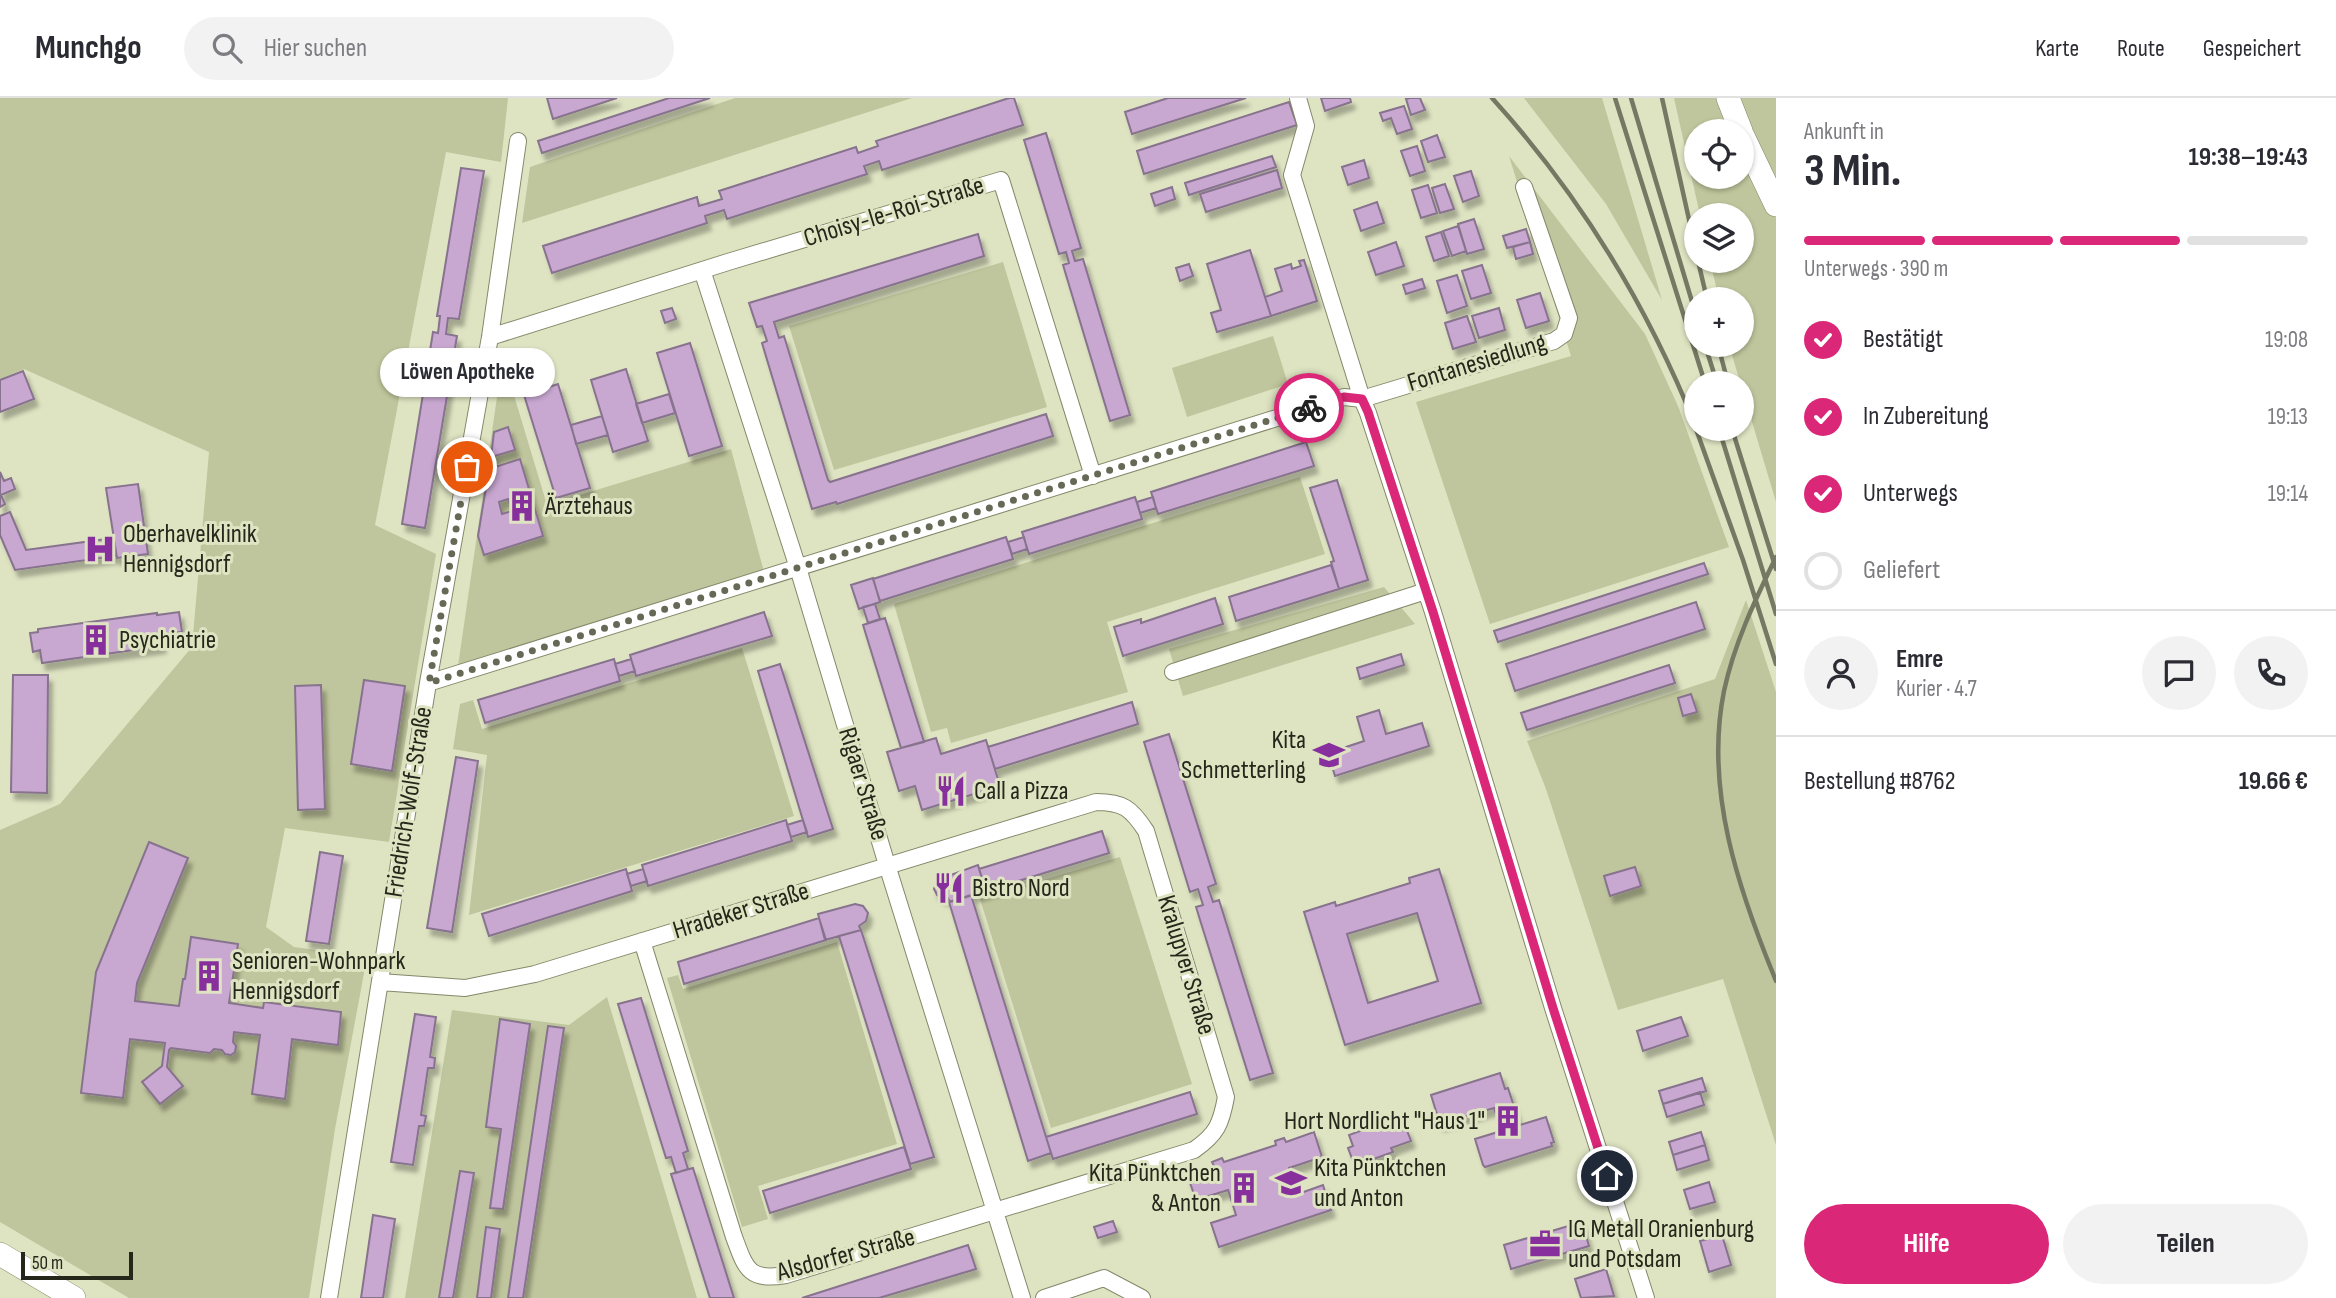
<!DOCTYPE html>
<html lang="de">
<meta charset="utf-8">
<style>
body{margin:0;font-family:"Sofia Sans Condensed",sans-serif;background:#f2f2f3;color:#2b2b33;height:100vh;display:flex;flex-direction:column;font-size:26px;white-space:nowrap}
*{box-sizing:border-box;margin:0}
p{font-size:23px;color:#7c7c81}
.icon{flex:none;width:38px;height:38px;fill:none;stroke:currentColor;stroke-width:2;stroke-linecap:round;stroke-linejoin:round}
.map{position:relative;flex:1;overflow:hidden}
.panel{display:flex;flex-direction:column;background:#fff;width:560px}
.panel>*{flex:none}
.controls{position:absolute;left:1684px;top:21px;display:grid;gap:14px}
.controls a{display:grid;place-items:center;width:70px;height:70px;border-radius:50%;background:#fff;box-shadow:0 2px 5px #0004;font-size:35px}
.scale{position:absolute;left:21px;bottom:18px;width:112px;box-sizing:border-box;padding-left:7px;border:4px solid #25271a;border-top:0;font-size:19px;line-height:24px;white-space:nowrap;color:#25271a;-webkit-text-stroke:5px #dee4c2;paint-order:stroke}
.pin{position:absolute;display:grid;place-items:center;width:60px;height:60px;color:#fff;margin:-30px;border:4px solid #fff;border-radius:50%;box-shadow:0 2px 7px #0007}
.courier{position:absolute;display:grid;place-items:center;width:70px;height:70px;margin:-35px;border:5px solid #db2777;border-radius:50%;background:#fff;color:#222;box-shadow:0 2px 9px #0007}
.bubble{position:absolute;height:49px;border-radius:24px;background:#fff;box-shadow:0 2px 5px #0004;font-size:23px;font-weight:700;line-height:49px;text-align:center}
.headline em{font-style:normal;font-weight:700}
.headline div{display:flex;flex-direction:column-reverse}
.headline{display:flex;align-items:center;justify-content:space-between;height:119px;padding:0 28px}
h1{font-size:46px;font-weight:700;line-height:52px}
.bar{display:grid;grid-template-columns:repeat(4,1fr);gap:10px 7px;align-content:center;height:84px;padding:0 28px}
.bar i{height:9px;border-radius:5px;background:#e1e1e2}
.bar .current{background:#db2777}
.bar p{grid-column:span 4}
.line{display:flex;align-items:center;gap:18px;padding:0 28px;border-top:2px solid #e1e1e2}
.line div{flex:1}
.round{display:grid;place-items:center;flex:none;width:74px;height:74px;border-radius:37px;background:#f2f2f3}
ol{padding:0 28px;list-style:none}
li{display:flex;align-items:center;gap:21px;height:77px}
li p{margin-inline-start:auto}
li .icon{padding:7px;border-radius:50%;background:#db2777;color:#fff;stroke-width:4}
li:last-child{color:#7c7c81}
li i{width:38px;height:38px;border:4px solid #e1e1e2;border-radius:50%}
.button{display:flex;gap:14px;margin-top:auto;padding:14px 28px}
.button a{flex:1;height:80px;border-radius:42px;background:#db2777;color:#fff;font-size:28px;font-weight:700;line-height:80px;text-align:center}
.button a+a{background:#f2f2f3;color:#2b2b33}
header{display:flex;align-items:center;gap:42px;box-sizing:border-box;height:98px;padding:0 35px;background:#fff;border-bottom:2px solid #e1e1e2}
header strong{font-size:33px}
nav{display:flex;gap:38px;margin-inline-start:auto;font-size:24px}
.search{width:490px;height:63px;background:#f2f2f3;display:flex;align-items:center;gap:18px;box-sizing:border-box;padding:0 24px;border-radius:38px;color:#7c7c81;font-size:26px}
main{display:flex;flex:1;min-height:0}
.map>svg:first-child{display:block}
</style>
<header>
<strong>Munchgo</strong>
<div class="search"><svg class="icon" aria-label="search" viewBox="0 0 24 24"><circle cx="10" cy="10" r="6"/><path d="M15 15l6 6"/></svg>Hier suchen</div>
<nav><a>Karte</a><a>Route</a><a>Gespeichert</a></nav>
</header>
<main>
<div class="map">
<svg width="1776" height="1200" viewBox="0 0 1776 1200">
<defs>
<filter id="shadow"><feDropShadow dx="4" dy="7" stdDeviation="2" flood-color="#0004"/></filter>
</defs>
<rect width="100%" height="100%" fill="#dee4c2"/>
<path fill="#bfc59c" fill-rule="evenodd" d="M0,0H508L501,64L446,54L375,427L436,456L389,744L285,730L266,829L294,849L367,859L335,1031L309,1200H129L0,1124V732L60,706L192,549L209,354L24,271L0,281Z
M735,0H912L522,125L530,69Z
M1524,0H1602L1662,202L1606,106Z
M1674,0H1776V404L1729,247H1741V201H1719L1710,163H1741V117H1700ZM1696,33H1741V79H1696Z
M1509,58L1645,236L1678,308L1729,449L1490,526L1416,304L1571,258Z
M1003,164L1047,309L834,372L789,228Z
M1273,238L1288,286L1187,319L1172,270Z
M513,294L547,407L731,351L764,474L458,568L497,299Z
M1300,379L1325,456L1107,524L1128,594L951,645L947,630L931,634L894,506Z
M1384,489L1415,526L1183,598L1169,551Z
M1746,502L1776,594V1047L1723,881L1618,912L1546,691L1527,643L1715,581Z
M742,550L794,718L469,817L487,657L453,651L460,606L473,602L482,631Z
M1120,759L1192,986L1051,1030L980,801Z
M837,844L897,1046L758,1088L768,1121L742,1129L667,880L678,877L683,891Z
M607,899L697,1200H405L452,912L569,927Z"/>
<path fill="#c8a7d1" stroke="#87738d" stroke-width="2" fill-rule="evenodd" filter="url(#shadow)" d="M547,0H617L553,21Z
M669,0H710L542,55L538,43Z
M1009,0H1014L1023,27L882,72L879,63L864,68L867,76L727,121L724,112L705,118L707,125L552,175L543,148L697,99L699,108L722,101L719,93L856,49L858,55L878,48L876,43Z
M1168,0H1246L1132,36L1125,14Z
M1321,0H1350L1351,4L1325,13Z
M1410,0H1420L1425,12L1411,17L1406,1Z
M1289,4L1297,27L1144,76L1137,53Z
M1404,8L1412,31L1397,36L1391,20L1383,23L1380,15Z
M1046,35L1081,150L1072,153L1075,163L1083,161L1130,317L1110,323L1063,167L1069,165L1066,154L1059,156L1024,42Z
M1437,37L1445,59L1428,64L1421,43Z
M1417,48L1425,73L1410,78L1401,53Z
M1272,58L1276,69L1189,97L1185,85Z
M1364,62L1369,80L1348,87L1342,69Z
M461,70L484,73L459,221L448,220L446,236L457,238L425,430L402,426L433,234L438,235L440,218H437Z
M1277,72L1282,90L1206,114L1200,96Z
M1471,73L1479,98L1463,104L1454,78Z
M1445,86L1454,111L1440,115L1432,90Z
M1428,87L1437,115L1421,120L1412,92Z
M1172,89L1175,101L1155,108L1151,96Z
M1377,104L1384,125L1361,133L1354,112Z
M1474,121L1484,151L1467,156L1458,126Z
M1458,128L1466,153L1452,158L1443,133Z
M1526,131L1530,144L1507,150L1503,138Z
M1441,134L1449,158L1434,163L1426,139Z
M978,136L984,158L774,224L779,240L784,238L828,382L830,384L1046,316L1053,338L837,406L836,404L812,411L762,245L767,243L762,228L757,229L749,205Z
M1396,144L1404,168L1376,177L1368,154Z
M1530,144L1533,156L1516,161L1513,149Z
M1250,152L1271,218L1217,234L1211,215L1221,212L1207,166Z
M1304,162L1317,203L1271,218L1265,199L1282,193L1275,171L1291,166L1292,171L1301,168L1299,163Z
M1189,166L1193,178L1180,183L1176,170Z
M1482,167L1491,195L1471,201L1462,173Z
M1457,177L1467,208L1447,215L1437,183Z
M1422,181L1425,190L1406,196L1403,187Z
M1540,195L1549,223L1526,230L1517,202Z
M672,210L676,221L665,225L661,213Z
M1499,210L1505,232L1479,240L1472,218Z
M1467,218L1476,244L1453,251L1445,225Z
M690,245L722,348L689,358L657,255Z
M626,271L648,343L613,354L591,282Z
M23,273L34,301L0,314V282Z
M558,286L590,390L556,400L524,297Z
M669,296L675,315L642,325L636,306Z
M602,318L608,337L576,346L571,327Z
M508,329L515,352L491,359L494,334Z
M1306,344L1314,368L1158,416L1151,394Z
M520,361L543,438L484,457L478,438L489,371ZM508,401L512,413L502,416L499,404Z
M0,374L4,383L11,380L15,391L1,397L5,406L0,409Z
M1337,382L1368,482L1339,491L1331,464L1334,463L1310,390Z
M138,386L148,456L117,460L106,390Z
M1135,399L1142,421L1029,456L1022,434Z
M1153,399L1156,410L1140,415L1137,404Z
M10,414L26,452L114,440L116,458L15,472L0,437V418Z
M1006,439L1013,461L880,503L873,481Z
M1024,439L1027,451L1012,456L1008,444Z
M1704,465L1708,476L1498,544L1494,533Z
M1331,467L1339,491L1236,523L1229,499Z
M873,480L880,504L859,511L851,487Z
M1215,500L1223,526L1123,558L1114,529L1141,521V525Z
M1696,504L1705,531L1515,593L1506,566Z
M875,506L880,521L868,525L863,509Z
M179,514L182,534L160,536L162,548L42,565L40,552L33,554L30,535L38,534V531L157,515V517Z
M764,514L772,538L636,578L630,557Z
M885,520L924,644L901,650L863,527Z
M1401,556L1404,567L1360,581L1357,570Z
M614,561L620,583L485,625L478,602Z
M631,561L635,573L619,578L615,566Z
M780,566L833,731L808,739L758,573Z
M1669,567L1675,585L1527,632L1521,615Z
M13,577H48L47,695L11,694Z
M364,582L405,588L392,673L351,666Z
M321,587L325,711L298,712L295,588Z
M1691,596L1697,614L1683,618L1678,600Z
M1132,604L1138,626L995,671L988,649Z
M1379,612L1386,636L1422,625L1429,648L1335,678L1328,655L1364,643L1357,619Z
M1169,636L1216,786L1208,789L1213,804L1219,802L1273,975L1250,982L1196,809L1203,807L1198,791L1190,794L1144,644Z
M936,640L941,656L986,642L1000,688L922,712L915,688L899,693L887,654Z
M456,659L478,663L452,834L427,830Z
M786,722L792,743L648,788L642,767Z
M803,722L807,734L791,739L787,727Z
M1102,733L1109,755L986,793L979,771Z
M149,744L188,760L137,885L135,903L179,908L183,881H185L191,839L238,846L229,905L263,910L264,904L341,914L338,947L292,941L285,1001L252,996L260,937L234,934L233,944L236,948L235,954L231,957L225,956L222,952L214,951L210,955L171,950L169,952L167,969L183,988L160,1006L142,984L162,968L165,945L130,941L123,1000L81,995L96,874Z
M320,754L343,758L329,846L306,843Z
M978,767L986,793L950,804L948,800H943L937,797L934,791L937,782Z
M1635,769L1641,788L1610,798L1604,778Z
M626,771L632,793L489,838L482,816Z
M643,771L647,783L631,788L627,776Z
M1439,771L1481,905L1345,947L1304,814L1335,804L1336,808L1410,785L1409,780ZM1417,815L1438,883L1368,905L1347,836Z
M971,797L1051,1055L1028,1063L949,804Z
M855,806L863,808L868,815L866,823L859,828L861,832L825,842L818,816Z
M819,820L826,842L684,886L678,864Z
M861,832L934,1059L910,1066L839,838Z
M641,900L688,1053L683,1055L688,1071L676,1075L671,1059L666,1060L618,906Z
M415,916L436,919L430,959L435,960L434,970H428L421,1017L426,1018L424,1028H419L413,1067L391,1064Z
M1681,919L1688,938L1643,953L1637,933Z
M500,921L530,926L503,1111L490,1110L501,1031L486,1029Z
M548,928L564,930L523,1200H508Z
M1500,975L1505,991L1508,990L1520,1027L1546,1019L1554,1044L1551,1045L1552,1048L1485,1069L1483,1067L1475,1041L1501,1033L1494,1010L1440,1026L1431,997Z
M1702,980L1706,993L1663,1006L1659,993Z
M1190,994L1197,1016L1053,1061L1046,1039Z
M1700,994L1704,1007L1667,1019L1663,1006Z
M1398,1019L1402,1032L1406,1030L1411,1043L1391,1050L1393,1054L1371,1062L1370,1058L1353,1063L1348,1050L1353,1048L1349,1037Z
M1314,1034L1322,1059L1289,1070L1298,1096L1323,1087L1331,1112L1219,1149L1211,1125L1236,1117L1228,1092L1196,1102L1187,1076L1214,1068L1212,1064L1222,1060L1224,1064L1276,1047L1275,1043L1284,1040L1286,1044Z
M1701,1034L1705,1047L1673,1057L1669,1044Z
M1705,1047L1709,1062L1677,1072L1673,1057Z
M904,1049L911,1071L770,1115L763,1093Z
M693,1070L734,1200H710L671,1076Z
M460,1073L474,1075L453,1200H439Z
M1709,1084L1715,1104L1690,1111L1684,1092Z
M373,1117L395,1121L383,1200H361Z
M1113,1123L1117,1134L1098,1140L1094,1129Z
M1582,1124L1589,1148L1511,1171L1504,1147Z
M486,1129L500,1131L491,1200H477Z
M1722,1137L1731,1167L1709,1174L1700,1143Z
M968,1147L976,1171L879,1200H802Z
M1606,1171L1614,1198L1581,1200L1575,1181Z"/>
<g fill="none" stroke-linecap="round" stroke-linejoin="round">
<defs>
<path id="minor" d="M1298,0L1306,28L1292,77L1362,301L1368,315L1433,514L1553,910L1646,1200
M702,172L798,470L887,767L1022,1200
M490,239L728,164L1001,82L1093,378
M1173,574L1426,493
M428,585L1344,299L1362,301L1554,243L1564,236L1569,220L1524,89
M380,884L465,890L535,876L1096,704C1123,704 1131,710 1146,733L1226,999C1221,1026 1217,1036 1194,1052L786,1177C748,1183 746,1171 734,1139L642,843
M329,1200L428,585L490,239L518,43
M1044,1200L1104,1180L1142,1200"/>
<path id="secondary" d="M1728,0L1741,33
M1741,34L1776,107
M0,1156L74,1200"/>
</defs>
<use href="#minor" stroke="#848869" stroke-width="18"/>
<use href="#secondary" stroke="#848869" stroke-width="24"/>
<use href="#minor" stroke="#fff" stroke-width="16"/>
<use href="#secondary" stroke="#fff" stroke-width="23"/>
<path stroke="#757963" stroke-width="4.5" d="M1492,0C1579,96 1648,209 1696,329
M1615,0L1705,285
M1631,0L1696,217
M1662,0L1696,153
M1698,163L1707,201
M1705,247L1717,285
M1718,247L1728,285
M1696,331L1743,462L1776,566
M1719,331L1776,516
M1732,331L1776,471
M1776,459C1755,502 1734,546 1724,593C1704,692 1739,793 1776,883"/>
</g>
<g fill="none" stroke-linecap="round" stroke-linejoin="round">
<path stroke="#666955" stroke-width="7" stroke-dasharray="0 12.6" d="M467,369L429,585L1309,310"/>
<path stroke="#db2777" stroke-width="9" d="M1309,310L1344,299L1362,301L1368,314L1433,514L1553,910L1607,1078"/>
</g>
<defs>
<symbol id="building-bare" viewBox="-9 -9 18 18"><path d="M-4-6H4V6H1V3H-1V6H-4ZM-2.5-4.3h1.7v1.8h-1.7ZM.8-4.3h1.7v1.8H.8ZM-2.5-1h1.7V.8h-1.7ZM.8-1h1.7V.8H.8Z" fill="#87309d" stroke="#dee4c2" stroke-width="2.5" paint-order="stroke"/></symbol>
<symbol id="hospital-bare" viewBox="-9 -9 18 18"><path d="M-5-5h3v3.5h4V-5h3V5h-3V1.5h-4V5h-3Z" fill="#87309d" stroke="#dee4c2" stroke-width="2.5" paint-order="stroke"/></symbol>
<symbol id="school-bare" viewBox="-9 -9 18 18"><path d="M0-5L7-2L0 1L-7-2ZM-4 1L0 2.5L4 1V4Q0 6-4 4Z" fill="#87309d" stroke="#dee4c2" stroke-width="2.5" paint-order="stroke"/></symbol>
<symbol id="restaurant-bare" viewBox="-9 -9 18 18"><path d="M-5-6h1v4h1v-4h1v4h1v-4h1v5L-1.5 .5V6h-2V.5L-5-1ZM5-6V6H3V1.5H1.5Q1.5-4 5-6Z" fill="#87309d" stroke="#dee4c2" stroke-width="2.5" paint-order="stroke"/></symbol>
<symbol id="office-bare" viewBox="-9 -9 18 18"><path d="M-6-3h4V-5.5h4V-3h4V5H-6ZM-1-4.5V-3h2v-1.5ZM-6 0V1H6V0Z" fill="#87309d" stroke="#dee4c2" stroke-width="2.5" paint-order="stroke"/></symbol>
</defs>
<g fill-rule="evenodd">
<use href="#building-bare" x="500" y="386" width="44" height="44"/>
<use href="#hospital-bare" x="78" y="429" width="44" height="44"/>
<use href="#building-bare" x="74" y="520" width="44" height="44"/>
<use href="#school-bare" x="1307" y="635" width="44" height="44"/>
<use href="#restaurant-bare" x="929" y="671" width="44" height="44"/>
<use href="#restaurant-bare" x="927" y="768" width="44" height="44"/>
<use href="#building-bare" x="187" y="856" width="44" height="44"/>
<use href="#building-bare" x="1486" y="1001" width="44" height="44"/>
<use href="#school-bare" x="1269" y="1063" width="44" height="44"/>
<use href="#building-bare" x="1222" y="1068" width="44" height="44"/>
<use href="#office-bare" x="1523" y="1124" width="44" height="44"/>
</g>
<g text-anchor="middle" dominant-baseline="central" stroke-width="6" stroke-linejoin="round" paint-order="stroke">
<g font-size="26" fill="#25271a" stroke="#dee4c2">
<text transform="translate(894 114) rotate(-17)">Choisy-le-Roi-Straße</text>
<text transform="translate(1477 265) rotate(-17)">Fontanesiedlung</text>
<text transform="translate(863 686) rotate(73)">Rigaer Straße</text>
<text transform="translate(409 704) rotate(-81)">Friedrich-Wolf-Straße</text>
<text transform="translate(741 813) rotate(-17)">Hradeker Straße</text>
<text transform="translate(1186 867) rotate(73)">Kralupyer Straße</text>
<text transform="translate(846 1157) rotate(-15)">Alsdorfer Straße</text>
</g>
<g font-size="26" fill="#25271a" stroke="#dee4c2" text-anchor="start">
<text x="545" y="408">Ärztehaus</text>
<text x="123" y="436">Oberhavelklinik<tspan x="123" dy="30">Hennigsdorf</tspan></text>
<text x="119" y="542">Psychiatrie</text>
<text x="1306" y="642" text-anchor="end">Kita<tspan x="1306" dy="30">Schmetterling</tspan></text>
<text x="974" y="693">Call a Pizza</text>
<text x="972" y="790">Bistro Nord</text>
<text x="232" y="863">Senioren-Wohnpark<tspan x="232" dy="30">Hennigsdorf</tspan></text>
<text x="1485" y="1023" text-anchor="end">Hort Nordlicht "Haus 1"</text>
<text x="1314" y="1070">Kita Pünktchen<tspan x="1314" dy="30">und Anton</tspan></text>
<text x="1221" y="1075" text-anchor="end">Kita Pünktchen<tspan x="1221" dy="30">&amp; Anton</tspan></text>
<text x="1568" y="1131">IG Metall Oranienburg<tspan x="1568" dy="30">und Potsdam</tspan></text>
</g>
</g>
</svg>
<div class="controls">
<a><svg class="icon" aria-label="locate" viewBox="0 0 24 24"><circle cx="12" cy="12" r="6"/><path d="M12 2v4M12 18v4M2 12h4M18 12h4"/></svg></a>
<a><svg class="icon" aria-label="layers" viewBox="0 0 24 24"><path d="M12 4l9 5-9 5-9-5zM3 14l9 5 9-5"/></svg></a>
<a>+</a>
<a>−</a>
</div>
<div class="scale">50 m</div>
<div class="pin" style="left:467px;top:369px;background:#ea580c"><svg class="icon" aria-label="bag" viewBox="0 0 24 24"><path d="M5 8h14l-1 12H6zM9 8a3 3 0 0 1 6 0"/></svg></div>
<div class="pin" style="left:1607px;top:1078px;background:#1f2937"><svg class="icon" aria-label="home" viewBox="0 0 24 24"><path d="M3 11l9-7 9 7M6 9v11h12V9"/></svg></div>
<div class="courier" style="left:1309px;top:310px"><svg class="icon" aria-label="bike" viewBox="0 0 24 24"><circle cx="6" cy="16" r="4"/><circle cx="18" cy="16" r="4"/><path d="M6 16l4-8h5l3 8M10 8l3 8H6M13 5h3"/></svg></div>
<div class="bubble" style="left:380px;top:250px;width:175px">Löwen Apotheke</div>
</div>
<section class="panel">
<div class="headline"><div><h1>3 Min.</h1><p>Ankunft in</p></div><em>19:38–19:43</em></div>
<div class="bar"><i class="current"></i><i class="current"></i><i class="current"></i><i></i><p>Unterwegs · 390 m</p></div>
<ol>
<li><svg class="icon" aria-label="check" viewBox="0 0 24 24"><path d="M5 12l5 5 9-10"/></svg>Bestätigt<p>19:08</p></li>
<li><svg class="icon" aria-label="check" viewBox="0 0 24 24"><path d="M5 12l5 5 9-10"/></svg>In Zubereitung<p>19:13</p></li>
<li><svg class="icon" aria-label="check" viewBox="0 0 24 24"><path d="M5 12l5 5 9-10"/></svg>Unterwegs<p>19:14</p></li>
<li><i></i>Geliefert</li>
</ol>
<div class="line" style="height:126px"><a class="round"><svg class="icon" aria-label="person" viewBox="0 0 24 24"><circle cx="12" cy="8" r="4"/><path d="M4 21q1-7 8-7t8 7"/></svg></a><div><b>Emre</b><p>Kurier · 4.7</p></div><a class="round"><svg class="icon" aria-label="chat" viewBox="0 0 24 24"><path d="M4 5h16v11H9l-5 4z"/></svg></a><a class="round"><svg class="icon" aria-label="phone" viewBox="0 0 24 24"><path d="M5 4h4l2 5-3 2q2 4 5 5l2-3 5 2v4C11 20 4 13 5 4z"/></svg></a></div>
<div class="line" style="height:91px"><div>Bestellung #8762</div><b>19.66 €</b></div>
<div class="button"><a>Hilfe</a><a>Teilen</a></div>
</section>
</main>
